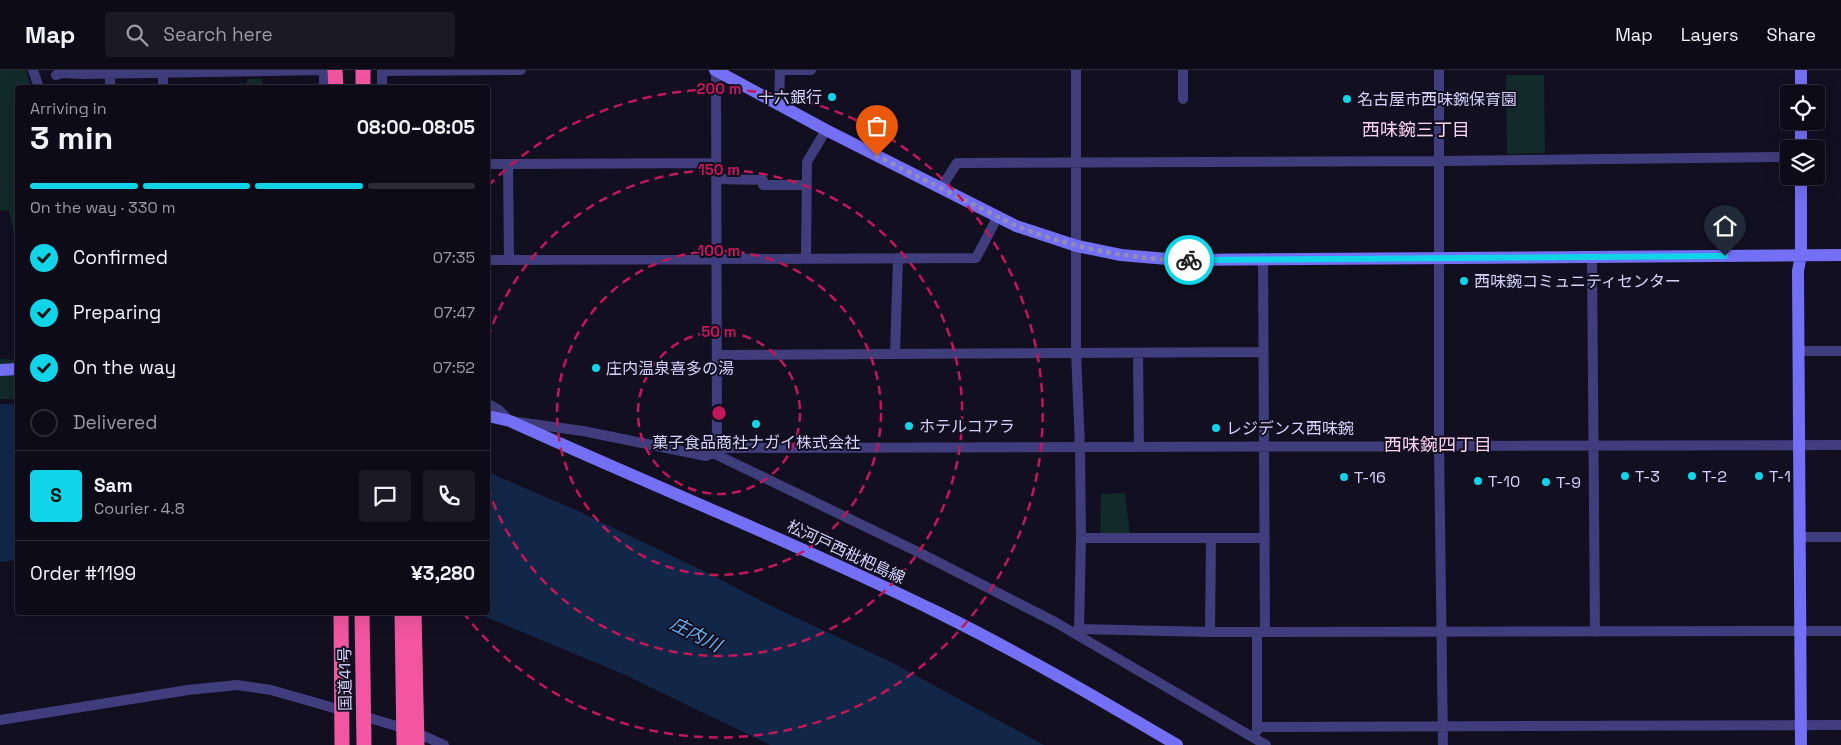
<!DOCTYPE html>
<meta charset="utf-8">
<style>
body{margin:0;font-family:"Space Grotesk","Noto Sans JP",sans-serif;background:#1c1926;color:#f1f3f6;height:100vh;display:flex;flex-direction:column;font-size:19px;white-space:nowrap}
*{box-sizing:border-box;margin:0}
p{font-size:16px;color:#9b9ba2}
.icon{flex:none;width:28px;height:28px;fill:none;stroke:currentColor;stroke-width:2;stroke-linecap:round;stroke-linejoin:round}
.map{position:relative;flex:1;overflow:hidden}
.details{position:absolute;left:15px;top:15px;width:475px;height:530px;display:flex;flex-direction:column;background:#0e0b19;border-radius:5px;box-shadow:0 5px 20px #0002,0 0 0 1px #2e2b38}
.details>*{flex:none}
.fabs{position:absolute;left:1780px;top:15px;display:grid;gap:10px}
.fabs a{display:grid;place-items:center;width:45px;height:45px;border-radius:5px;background:#0e0b19;box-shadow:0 5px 20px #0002,0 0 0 1px #2e2b38;font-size:25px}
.pin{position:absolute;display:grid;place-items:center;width:42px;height:42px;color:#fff;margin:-51px -21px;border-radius:50% 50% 50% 0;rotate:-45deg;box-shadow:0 0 5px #0007}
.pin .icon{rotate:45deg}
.courier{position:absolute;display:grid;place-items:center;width:50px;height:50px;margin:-25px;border:4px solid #11d4e9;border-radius:50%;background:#fff;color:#222;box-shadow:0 1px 6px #0007}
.overview em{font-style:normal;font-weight:600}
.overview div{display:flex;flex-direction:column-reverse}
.overview{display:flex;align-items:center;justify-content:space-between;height:85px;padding:0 15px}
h1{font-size:32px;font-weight:600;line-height:38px}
.bar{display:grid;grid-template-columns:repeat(4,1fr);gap:8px 5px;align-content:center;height:60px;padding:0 15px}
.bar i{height:6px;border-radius:4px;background:#2e2b38}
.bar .current{background:#11d4e9}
.bar p{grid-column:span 4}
.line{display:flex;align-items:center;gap:12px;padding:0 15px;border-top:1px solid #2e2b38}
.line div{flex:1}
.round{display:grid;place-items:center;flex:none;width:52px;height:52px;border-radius:5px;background:#1c1926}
ol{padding:0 15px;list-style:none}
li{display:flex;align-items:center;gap:15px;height:55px}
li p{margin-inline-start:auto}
li .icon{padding:5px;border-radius:50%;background:#11d4e9;color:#111;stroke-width:4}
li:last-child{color:#9b9ba2}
li i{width:28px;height:28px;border:2px solid #2e2b38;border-radius:50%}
header{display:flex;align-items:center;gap:30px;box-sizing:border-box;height:70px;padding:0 25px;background:#0e0b19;border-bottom:1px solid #2e2b38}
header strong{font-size:24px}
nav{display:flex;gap:28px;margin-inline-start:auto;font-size:18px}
.search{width:350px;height:45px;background:#1c1926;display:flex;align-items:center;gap:12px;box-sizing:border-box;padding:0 18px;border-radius:5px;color:#9b9ba2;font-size:19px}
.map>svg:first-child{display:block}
</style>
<header>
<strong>Map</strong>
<div class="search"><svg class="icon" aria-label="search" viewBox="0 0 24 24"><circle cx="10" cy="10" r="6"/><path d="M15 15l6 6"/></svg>Search here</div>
<nav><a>Map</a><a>Layers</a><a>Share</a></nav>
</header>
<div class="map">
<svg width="1841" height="675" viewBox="0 0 1841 675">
<rect width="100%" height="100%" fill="#120f21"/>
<path fill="#122a29" d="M0,0H26L31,17L18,18L17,179L9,140L0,141Z
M1506,5H1544L1545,83L1507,84Z
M247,9H262V17H247Z
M0,289L17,290V329H0Z
M1125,423L1130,464H1100L1101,424Z"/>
<path fill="#122747" d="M0,334H18L17,490L0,492Z
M488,402L578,441L714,506L765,533L889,591L1044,675H770L623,604L476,543L488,542Z"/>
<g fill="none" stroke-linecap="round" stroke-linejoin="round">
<path stroke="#403d7c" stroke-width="10" d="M33,0L39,18
M84,0V4L324,0
M324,0V18
M1076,0V282L1080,377L1081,468L1079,559L1210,562L1841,561
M1439,0V376L1443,675
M382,1L521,0
M56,5L62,3L84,4
M110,18V3
M163,18V3
M382,18V0
M1183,29V0
M779,35L780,0H811
M488,94L716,93
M508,94L509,190
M716,109L763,110V115H807
M941,118L957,93L1440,91L1789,87
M1592,187L1595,562
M1263,188L1265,562
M806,189L807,92L826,60
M488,190L976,188L998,146
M1799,281H1841
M1138,283L1139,377
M895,284L898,188
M717,285L1263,282
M488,334L499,340L510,351L583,361L706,386L713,383L717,378L716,0
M717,378L1841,375
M713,383L918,482L1055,552L1266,675
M1800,467H1841
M1081,468H1265
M1210,562L1211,468
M1257,562V661
M363,646L413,661L444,675
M0,650L188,620L237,615L271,620L341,640
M1257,657L1841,655"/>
<path stroke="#7370f5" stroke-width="12" d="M715,0L826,60L1016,156L1077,176L1121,185L1179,190L1841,185
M1801,24V0
M1801,79V51
M1801,106V185L1798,201L1801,675
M0,300L18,299
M488,346L510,351C653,416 798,474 939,543C1020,583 1099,629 1177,675"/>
<path stroke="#f356a1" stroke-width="15" d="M335,0L336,18
M363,0V18
M341,542L342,675
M362,542L364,675
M402,542L404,675
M414,542L417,675"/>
</g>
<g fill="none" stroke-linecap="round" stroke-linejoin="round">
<path stroke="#928eaf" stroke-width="5" stroke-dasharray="0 9" d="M877,86L1016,156C1071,177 1129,190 1189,190"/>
<path stroke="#11d4e9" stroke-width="6" d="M1189,190L1725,186"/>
</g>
<g fill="none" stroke="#c2185b" stroke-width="2.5" stroke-dasharray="9 6">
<circle cx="719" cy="343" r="81"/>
<circle cx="719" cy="343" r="162"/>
<path d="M488 268A243 243 0 1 1 488 418"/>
<path d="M488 116A324 324 0 1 1 465 545"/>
</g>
<g fill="#11d4e9" stroke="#120f21" stroke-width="2">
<circle cx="832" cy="27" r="5"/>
<circle cx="1347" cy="29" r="5"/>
<circle cx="1464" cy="211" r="5"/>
<circle cx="596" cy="298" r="5"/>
<circle cx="756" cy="354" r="5"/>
<circle cx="909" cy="356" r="5"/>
<circle cx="1216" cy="358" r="5"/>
<circle cx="1625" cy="406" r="5"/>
<circle cx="1692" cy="406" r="5"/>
<circle cx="1759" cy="406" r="5"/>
<circle cx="1344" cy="407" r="5"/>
<circle cx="1478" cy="411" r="5"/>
<circle cx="1546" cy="412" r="5"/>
</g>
<g text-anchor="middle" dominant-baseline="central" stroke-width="4" stroke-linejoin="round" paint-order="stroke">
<g font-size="16" fill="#d7d2fc" stroke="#120f21" text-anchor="start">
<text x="822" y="27" text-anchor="end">十六銀行</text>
<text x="1357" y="29">名古屋市西味鋺保育園</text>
<text x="1474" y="211">西味鋺コミュニティセンター</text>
<text x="606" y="298">庄内温泉喜多の湯</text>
<text x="919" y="356">ホテルコアラ</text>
<text x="1226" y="358">レジデンス西味鋺</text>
<text x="756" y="372" text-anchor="middle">菓子食品商社ナガイ株式会社</text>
<text x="1635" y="406">T-3</text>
<text x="1702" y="406">T-2</text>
<text x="1769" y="406">T-1</text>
<text x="1354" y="407">T-16</text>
<text x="1488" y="411">T-10</text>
<text x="1556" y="412">T-9</text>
</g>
<g font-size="16" fill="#d7d2fc" stroke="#120f21">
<text transform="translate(846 482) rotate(25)">松河戸西枇杷島線</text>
<text transform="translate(345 609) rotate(-91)">国道41号</text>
</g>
<g font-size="18" fill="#fcd4ed" stroke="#120f21">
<text x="1416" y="59">西味鋺三丁目</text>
<text x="1438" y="374">西味鋺四丁目</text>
</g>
<g font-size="18" font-style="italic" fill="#68b3f4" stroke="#120f21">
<text transform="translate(696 564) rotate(27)">庄内川</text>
</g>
</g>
<circle cx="719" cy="343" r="8" fill="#c2185b" stroke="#120f21" stroke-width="2.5"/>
<g font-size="15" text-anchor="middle" font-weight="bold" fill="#c2185b" stroke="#120f21" stroke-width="4" stroke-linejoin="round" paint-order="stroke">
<text x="719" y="24">200 m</text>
<text x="719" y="105">150 m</text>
<text x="719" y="186">100 m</text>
<text x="719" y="267">50 m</text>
</g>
</svg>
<div class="fabs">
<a><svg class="icon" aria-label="locate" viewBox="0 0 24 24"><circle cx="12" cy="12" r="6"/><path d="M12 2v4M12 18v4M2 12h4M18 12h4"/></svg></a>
<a><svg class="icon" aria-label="layers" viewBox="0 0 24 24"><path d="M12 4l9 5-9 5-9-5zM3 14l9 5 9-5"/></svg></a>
</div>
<div class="pin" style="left:877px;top:86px;background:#ea580c"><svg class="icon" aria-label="bag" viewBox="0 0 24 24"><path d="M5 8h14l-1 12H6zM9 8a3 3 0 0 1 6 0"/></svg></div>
<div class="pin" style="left:1725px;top:186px;background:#1f2937"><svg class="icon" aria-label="home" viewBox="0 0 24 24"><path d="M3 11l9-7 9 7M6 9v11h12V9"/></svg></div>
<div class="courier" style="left:1189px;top:190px"><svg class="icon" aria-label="bike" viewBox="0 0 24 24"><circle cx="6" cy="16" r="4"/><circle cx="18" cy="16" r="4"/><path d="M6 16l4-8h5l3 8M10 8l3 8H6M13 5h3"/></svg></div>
<section class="details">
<div class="overview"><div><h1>3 min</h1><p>Arriving in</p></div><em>08:00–08:05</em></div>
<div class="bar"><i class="current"></i><i class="current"></i><i class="current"></i><i></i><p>On the way · 330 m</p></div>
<ol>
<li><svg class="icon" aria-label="check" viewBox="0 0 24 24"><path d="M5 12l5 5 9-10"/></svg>Confirmed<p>07:35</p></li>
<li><svg class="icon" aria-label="check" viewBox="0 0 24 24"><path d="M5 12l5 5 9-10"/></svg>Preparing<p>07:47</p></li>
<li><svg class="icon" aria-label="check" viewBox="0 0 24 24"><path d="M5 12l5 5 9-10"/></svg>On the way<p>07:52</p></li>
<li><i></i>Delivered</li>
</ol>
<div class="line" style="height:90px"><b class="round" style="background:#11d4e9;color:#111">S</b><div><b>Sam</b><p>Courier · 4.8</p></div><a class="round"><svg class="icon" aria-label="chat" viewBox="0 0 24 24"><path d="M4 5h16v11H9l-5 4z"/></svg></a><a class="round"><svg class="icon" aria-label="phone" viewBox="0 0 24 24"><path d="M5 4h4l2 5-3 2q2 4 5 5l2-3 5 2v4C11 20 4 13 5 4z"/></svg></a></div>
<div class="line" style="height:65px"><div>Order #1199</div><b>¥3,280</b></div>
</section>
</div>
